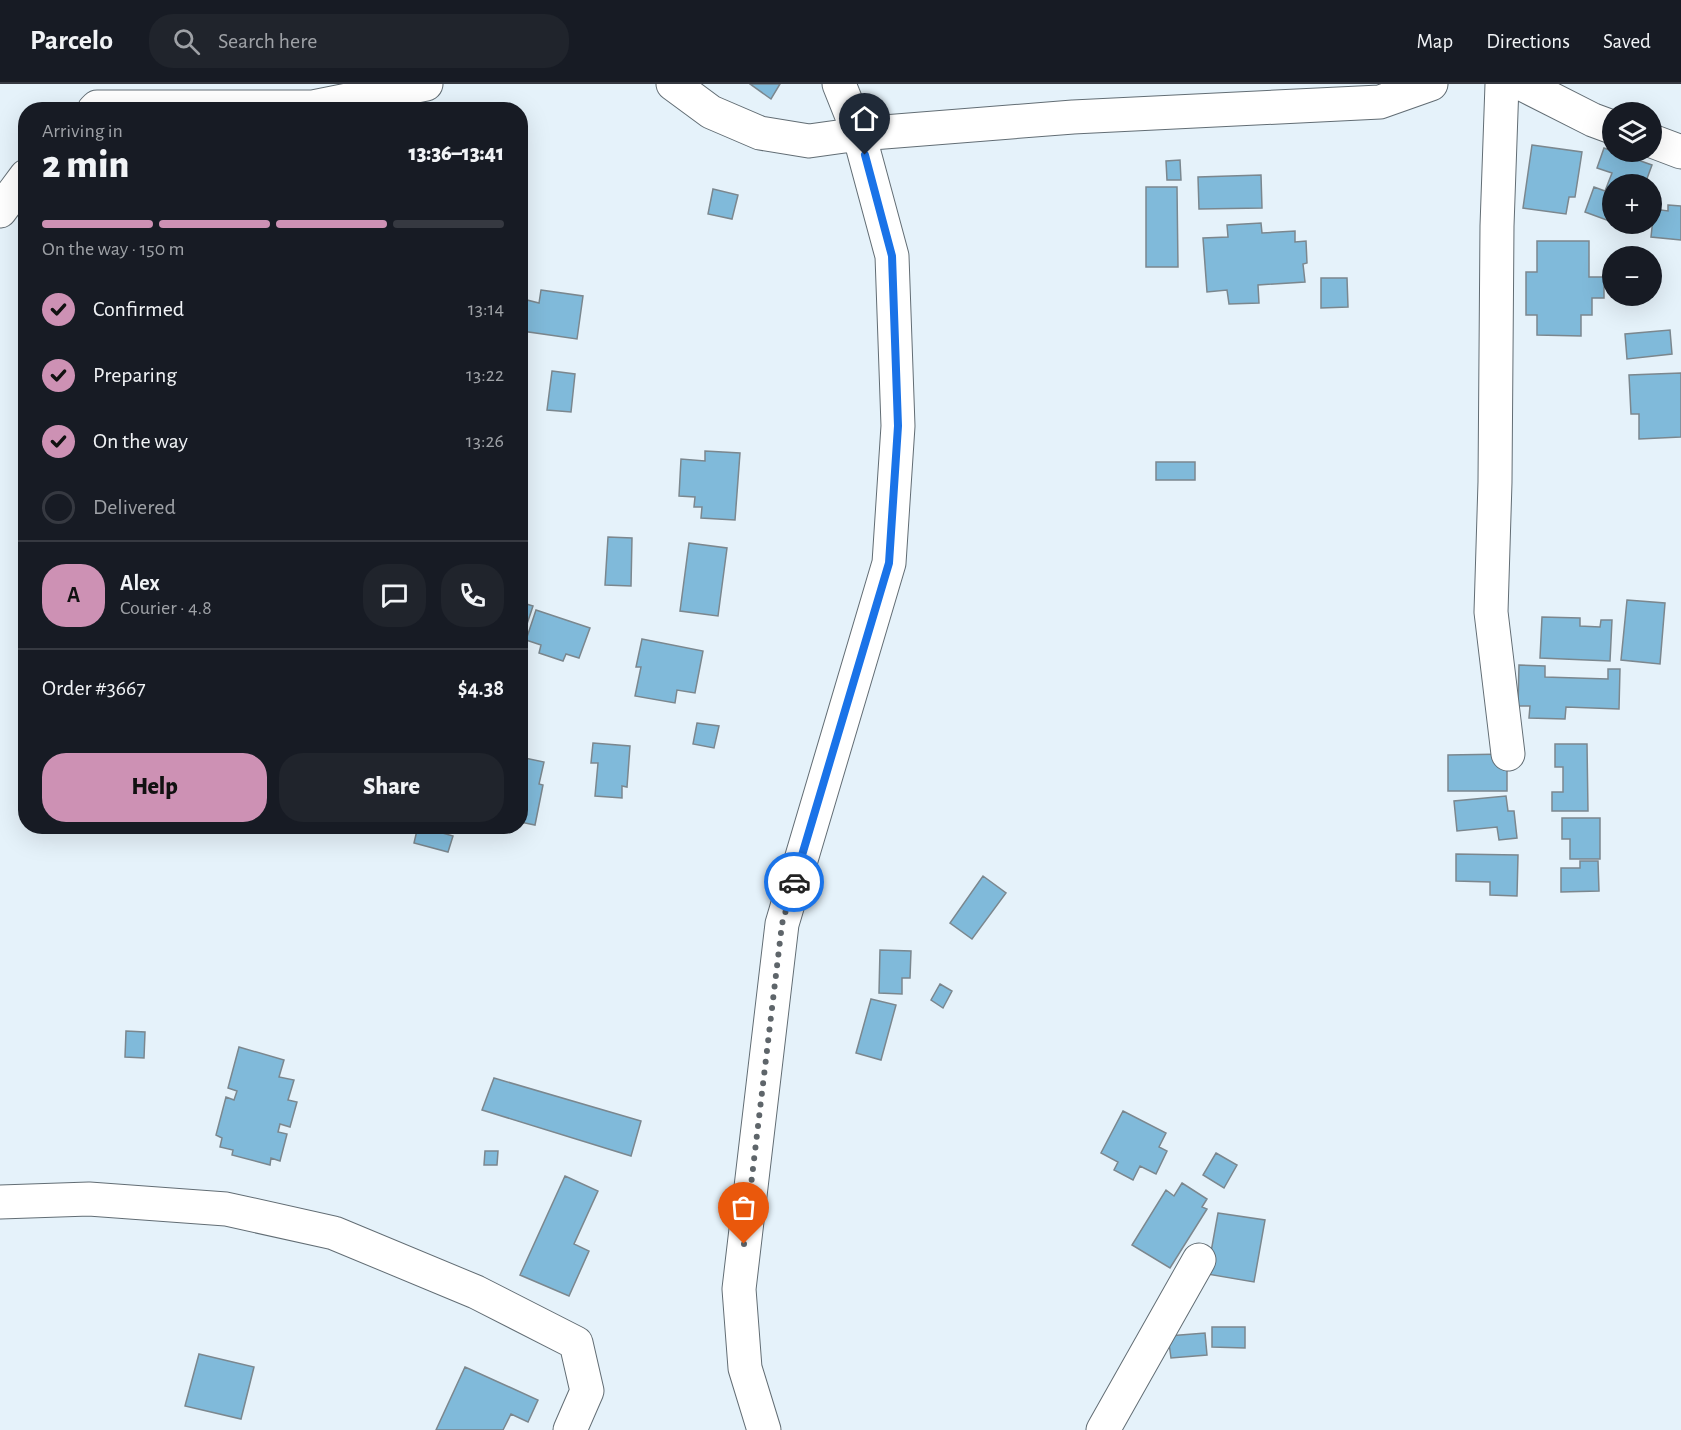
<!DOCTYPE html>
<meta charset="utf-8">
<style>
body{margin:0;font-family:"Alegreya Sans",sans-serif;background:#20242c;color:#f1f3f6;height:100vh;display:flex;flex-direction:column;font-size:22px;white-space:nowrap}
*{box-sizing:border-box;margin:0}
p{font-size:20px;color:#9ea1a6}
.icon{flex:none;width:33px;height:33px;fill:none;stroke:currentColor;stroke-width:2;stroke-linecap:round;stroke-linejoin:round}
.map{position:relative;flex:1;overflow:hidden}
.panel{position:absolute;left:18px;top:18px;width:510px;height:732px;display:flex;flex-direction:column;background:#171b24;border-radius:24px;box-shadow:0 6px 24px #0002}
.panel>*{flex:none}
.tools{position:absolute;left:1602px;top:18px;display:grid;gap:12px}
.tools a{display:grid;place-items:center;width:60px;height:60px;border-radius:50%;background:#171b24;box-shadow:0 6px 24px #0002;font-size:30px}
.pin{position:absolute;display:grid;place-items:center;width:51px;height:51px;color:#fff;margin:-62px -26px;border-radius:50% 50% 50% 0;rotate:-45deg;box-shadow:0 0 6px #0007}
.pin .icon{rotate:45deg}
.courier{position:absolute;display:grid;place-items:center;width:60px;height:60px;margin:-30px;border:4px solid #1a73e8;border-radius:50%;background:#fff;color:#222;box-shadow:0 2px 8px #0007}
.summary em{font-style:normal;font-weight:800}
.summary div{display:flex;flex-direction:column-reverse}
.summary{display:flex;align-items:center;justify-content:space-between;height:102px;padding:0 24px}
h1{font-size:39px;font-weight:800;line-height:45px}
.bar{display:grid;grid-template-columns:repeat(4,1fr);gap:9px 6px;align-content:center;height:72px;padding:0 24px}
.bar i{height:8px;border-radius:4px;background:#363941}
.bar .selected{background:#cd91b4}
.bar p{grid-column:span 4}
.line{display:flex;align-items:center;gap:15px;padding:0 24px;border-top:2px solid #363941}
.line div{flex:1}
.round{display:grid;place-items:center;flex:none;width:63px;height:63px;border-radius:24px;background:#20242c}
ol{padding:0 24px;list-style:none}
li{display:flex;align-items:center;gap:18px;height:66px}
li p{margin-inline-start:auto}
li .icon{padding:6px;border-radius:50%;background:#cd91b4;color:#111;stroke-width:4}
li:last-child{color:#9ea1a6}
li i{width:33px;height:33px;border:3px solid #363941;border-radius:50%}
.action{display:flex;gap:12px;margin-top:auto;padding:12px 24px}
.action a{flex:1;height:69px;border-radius:24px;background:#cd91b4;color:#111;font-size:24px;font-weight:800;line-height:69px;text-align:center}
.action a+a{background:#20242c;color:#f1f3f6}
header{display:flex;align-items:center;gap:36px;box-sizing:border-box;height:84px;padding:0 30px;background:#171b24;border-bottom:2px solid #363941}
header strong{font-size:28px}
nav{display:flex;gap:33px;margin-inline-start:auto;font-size:21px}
.search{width:420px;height:54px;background:#20242c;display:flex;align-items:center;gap:15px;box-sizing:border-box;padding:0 21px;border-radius:24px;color:#9ea1a6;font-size:22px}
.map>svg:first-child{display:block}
</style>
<header>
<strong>Parcelo</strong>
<div class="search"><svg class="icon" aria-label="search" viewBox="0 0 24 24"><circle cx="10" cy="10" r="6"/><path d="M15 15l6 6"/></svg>Search here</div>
<nav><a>Map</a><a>Directions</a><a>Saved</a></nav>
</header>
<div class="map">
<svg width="1681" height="1346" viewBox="0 0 1681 1346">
<rect width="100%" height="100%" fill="#e5f2fa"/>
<path fill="#80bada" stroke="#7b878e" stroke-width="1.5" d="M750,0H780L771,15Z
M1532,61L1582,68L1575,113H1569L1566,130L1523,124Z
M1604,64L1652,81L1645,100H1612V138L1585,128L1594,103L1605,107L1612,89L1597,84Z
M1180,76L1181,96H1167L1166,77Z
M1261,91L1262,124L1199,125L1198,93Z
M1146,103H1177L1178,183H1146Z
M713,105L738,111L732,135L708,130Z
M1668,121L1681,122V156L1651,153L1654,125L1668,127Z
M1261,139L1262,149L1295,147V158L1306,157L1307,179L1303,180L1305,198L1258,201L1259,219L1229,220L1227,206L1207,208L1203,154L1228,153L1227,141Z
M1537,157H1589V193H1604V214H1592V231H1581V252L1537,251V231H1526V188H1537Z
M1321,194H1347L1348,223L1321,224Z
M541,206L583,212L577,255L522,247L527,216L539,219Z
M1670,246L1672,270L1627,275L1625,250Z
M520,275H525L524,333H520Z
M552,287L575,290L571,328L547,326Z
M1681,289V353L1639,355V330H1631L1629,291Z
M705,367L740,369L735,436L701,434L702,423H694L695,413L679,412L681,375L705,377Z
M1156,378H1195V396H1156Z
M608,453L632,454L631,502L605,501Z
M689,459L727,464L718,532L680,527Z
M1627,516L1665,519L1660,580L1621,576Z
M520,518L533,522L523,552L520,551Z
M536,526L590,544L579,574L566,570L563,577L539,569L541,561L526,556Z
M1542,533L1580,534V542L1600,543L1601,536H1612L1610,577L1540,574Z
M642,555L703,567L695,609L677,606L675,619L635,612L641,583H636Z
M1519,581L1545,582V593L1608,595V585H1620L1619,625L1566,623L1565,635L1529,634L1530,622H1518Z
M697,639L719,642L714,664L693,660Z
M593,659L630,662L627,703L622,702V714L595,712L598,679H591Z
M1555,660H1587L1588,727H1552V708H1563V683H1555Z
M1507,670V707H1448V671Z
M520,673L544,678L539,700L543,701L535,741L520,738Z
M1506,712L1508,727H1514L1517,754L1499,756L1497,743L1457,747L1454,717Z
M1562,734H1600V775H1570V755H1562Z
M418,742L453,752L448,768L414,759Z
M1456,770L1518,771L1517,812L1490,811V798L1456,797Z
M1580,777H1598L1599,807L1561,808V784H1580Z
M983,792L1006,809L972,855L950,839Z
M880,866L911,867L910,894H902V910L879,909Z
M940,900L952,907L943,924L931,916Z
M871,915L896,921L881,976L856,969Z
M126,947L145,948L144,974L125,973Z
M239,963L284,976L279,993L294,996L288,1016L297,1018L290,1043L280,1040L278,1048L287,1050L280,1077L271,1074L270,1081L232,1071L233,1066L220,1063L222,1054L216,1051L226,1013L234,1016L237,1007L228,1004Z
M494,994L641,1037L631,1072L482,1026Z
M1123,1027L1166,1049L1159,1063L1167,1067L1156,1090L1140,1082L1133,1096L1114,1086L1118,1078L1101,1069Z
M485,1067H498L497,1081H484Z
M1216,1069L1237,1081L1224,1104L1203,1091Z
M565,1092L598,1107L574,1160L589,1167L569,1212L520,1191Z
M1182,1099L1207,1115L1202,1123L1207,1125L1170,1184L1132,1161L1166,1106L1174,1112Z
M1218,1129L1265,1136L1254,1198L1207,1190Z
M1212,1243H1245V1264L1212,1263Z
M1205,1249L1207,1271L1171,1274L1168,1252Z
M199,1270L254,1283L241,1335L185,1322Z
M465,1283L538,1316L528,1338L511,1330L503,1346H436Z"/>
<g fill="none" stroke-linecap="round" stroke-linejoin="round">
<defs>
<path id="minor" d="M673,0L711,28L760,49L809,57L859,50L1073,33L1380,18L1431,0
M1502,0L1497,142L1495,398L1491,528L1508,670
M1522,0L1593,36L1612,43
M94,26L97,23H313L426,0
M1652,57L1681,68
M0,127L26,92
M0,1118L89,1115L226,1125L334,1149L476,1208L576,1259L587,1307L570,1346
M764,1346L745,1284L739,1205L782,840L889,479L898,342L892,172L859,50L839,0
M1103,1346L1199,1176"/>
</defs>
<use href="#minor" stroke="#626d74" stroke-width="35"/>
<use href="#minor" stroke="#fff" stroke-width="33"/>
</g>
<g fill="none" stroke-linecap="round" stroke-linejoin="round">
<path stroke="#5e656a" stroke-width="6" stroke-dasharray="0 10.8" d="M744,1160L782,840L794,798"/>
<path stroke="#1a73e8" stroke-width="8" d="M794,798L889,479L898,342L892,172L865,71"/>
</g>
</svg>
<div class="tools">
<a><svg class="icon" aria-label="layers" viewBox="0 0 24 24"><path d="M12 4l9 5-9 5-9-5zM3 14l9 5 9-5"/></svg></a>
<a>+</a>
<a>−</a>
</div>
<div class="pin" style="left:744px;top:1160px;background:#ea580c"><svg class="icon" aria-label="bag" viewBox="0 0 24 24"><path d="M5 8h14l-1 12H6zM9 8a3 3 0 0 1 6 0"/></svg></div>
<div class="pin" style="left:865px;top:71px;background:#1f2937"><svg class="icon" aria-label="home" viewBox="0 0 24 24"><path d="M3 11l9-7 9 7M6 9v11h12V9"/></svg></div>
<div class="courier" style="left:794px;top:798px"><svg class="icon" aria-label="car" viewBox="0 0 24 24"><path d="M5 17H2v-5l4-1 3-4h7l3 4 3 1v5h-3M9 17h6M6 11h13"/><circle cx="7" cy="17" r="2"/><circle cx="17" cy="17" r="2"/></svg></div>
<section class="panel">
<div class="summary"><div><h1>2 min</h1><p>Arriving in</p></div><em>13:36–13:41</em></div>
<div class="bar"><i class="selected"></i><i class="selected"></i><i class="selected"></i><i></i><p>On the way · 150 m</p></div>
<ol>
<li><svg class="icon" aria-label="check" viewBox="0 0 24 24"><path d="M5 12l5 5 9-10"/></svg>Confirmed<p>13:14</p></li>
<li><svg class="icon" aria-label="check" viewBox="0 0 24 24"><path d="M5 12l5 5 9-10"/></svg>Preparing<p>13:22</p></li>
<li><svg class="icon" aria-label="check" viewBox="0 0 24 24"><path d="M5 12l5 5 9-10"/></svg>On the way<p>13:26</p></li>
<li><i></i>Delivered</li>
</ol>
<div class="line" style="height:108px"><b class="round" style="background:#cd91b4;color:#111">A</b><div><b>Alex</b><p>Courier · 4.8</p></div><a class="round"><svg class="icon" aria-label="chat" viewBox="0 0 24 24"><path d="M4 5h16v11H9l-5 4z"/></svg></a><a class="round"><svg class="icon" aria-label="phone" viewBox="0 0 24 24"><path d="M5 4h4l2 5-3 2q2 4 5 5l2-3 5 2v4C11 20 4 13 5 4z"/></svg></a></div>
<div class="line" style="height:78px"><div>Order #3667</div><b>$4.38</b></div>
<div class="action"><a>Help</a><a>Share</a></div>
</section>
</div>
